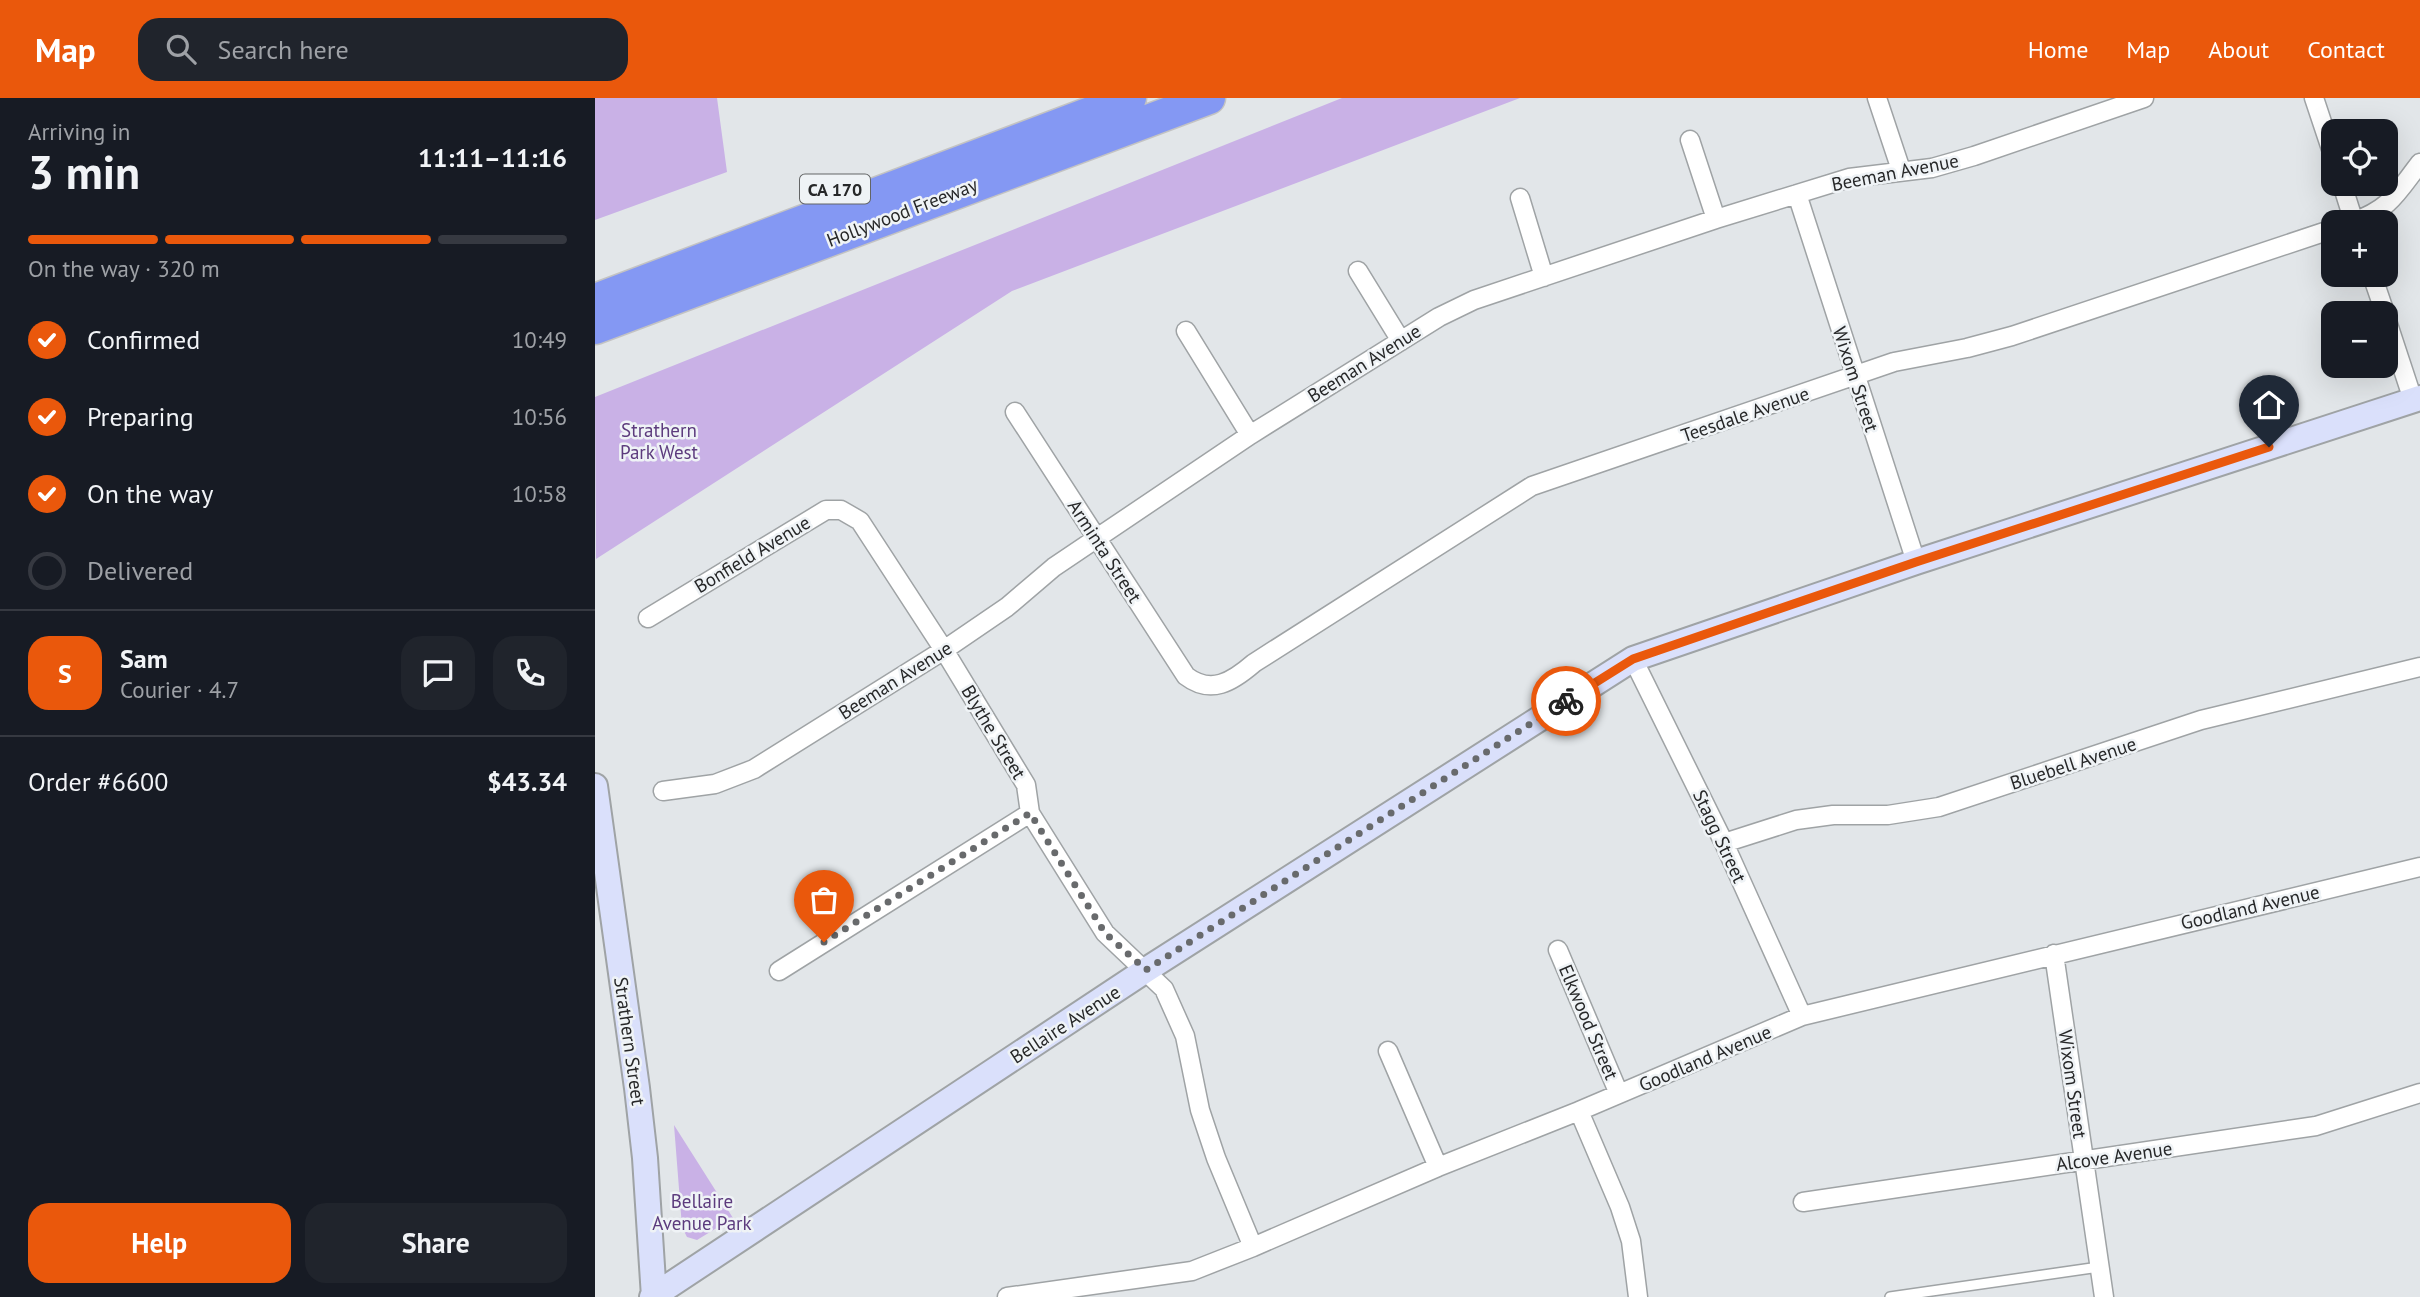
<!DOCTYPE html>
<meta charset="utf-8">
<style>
body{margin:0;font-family:"PT Sans",sans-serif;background:#20242c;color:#f1f3f6;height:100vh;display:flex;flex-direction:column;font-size:26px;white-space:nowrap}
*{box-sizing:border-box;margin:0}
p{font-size:23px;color:#9ea1a6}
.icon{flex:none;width:38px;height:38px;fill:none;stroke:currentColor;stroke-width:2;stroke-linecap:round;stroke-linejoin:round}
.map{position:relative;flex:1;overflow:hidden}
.details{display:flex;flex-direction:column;background:#171b24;width:595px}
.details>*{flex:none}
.controls{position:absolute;left:1726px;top:21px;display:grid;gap:14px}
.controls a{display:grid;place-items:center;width:77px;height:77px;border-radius:14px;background:#171b24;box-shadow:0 7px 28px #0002;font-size:35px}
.pin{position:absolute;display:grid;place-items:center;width:60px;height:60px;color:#fff;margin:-72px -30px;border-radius:50% 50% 50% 0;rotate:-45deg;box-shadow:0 0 7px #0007}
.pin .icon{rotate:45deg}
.courier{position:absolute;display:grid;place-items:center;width:70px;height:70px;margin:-35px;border:5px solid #ea580c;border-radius:50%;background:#fff;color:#222;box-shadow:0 2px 9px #0007}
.overview em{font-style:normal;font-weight:700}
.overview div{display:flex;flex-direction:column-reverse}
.overview{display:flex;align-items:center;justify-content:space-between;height:119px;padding:0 28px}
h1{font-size:46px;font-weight:700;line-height:52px}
.bar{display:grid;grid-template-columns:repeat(4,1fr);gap:10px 7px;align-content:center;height:84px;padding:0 28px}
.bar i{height:9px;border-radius:5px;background:#363941}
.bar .selected{background:#ea580c}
.bar p{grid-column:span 4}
.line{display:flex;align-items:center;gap:18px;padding:0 28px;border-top:2px solid #363941}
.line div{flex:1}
.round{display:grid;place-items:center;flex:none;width:74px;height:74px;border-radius:21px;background:#20242c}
ol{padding:0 28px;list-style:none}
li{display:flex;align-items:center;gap:21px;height:77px}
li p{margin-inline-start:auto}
li .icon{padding:7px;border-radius:50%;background:#ea580c;color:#fff;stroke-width:4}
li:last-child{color:#9ea1a6}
li i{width:38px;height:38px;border:4px solid #363941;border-radius:50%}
.cta{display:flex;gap:14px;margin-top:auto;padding:14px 28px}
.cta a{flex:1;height:80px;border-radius:21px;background:#ea580c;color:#fff;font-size:28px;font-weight:700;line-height:80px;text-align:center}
.cta a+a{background:#20242c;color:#f1f3f6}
header{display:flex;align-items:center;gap:42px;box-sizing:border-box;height:98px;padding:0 35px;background:#ea580c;color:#fff}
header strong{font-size:33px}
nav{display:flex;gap:38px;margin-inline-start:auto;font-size:24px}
.search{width:490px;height:63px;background:#20242c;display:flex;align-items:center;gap:18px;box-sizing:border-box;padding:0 24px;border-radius:21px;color:#9ea1a6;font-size:26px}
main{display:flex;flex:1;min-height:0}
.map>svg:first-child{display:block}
</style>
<header>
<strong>Map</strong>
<div class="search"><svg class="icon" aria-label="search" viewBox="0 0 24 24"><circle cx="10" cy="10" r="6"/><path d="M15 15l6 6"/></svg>Search here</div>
<nav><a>Home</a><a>Map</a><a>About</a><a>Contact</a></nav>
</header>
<main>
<section class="details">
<div class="overview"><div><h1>3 min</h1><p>Arriving in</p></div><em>11:11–11:16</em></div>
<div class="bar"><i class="selected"></i><i class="selected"></i><i class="selected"></i><i></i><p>On the way · 320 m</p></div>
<ol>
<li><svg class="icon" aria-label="check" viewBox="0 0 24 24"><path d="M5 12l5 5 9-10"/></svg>Confirmed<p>10:49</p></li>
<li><svg class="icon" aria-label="check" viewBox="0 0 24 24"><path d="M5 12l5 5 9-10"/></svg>Preparing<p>10:56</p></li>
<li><svg class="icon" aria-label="check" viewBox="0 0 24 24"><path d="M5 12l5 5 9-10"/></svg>On the way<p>10:58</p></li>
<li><i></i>Delivered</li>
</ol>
<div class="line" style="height:126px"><b class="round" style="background:#ea580c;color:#fff">S</b><div><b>Sam</b><p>Courier · 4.7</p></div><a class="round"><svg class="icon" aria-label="chat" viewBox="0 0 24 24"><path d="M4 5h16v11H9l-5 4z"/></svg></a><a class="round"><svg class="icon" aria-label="phone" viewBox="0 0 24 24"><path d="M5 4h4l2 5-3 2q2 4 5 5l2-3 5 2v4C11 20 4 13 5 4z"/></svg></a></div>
<div class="line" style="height:91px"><div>Order #6600</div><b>$43.34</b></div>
<div class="cta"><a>Help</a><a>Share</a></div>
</section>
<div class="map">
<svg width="1825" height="1199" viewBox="0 0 1825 1199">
<rect width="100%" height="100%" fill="#e2e6e9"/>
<path fill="#c9b1e6" d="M0,0H122L132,74L0,122Z
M747,0H925L417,193L1,461L0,299Z
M79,1027L138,1120L102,1142L92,1139L87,1129Z"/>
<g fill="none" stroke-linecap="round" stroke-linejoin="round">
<defs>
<path id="lane" d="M1295,1199L1504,1169"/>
<path id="street" d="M1282,0L1306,72
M1719,0L1738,57
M1095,42L1121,121
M1747,86L1759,124
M1202,96L1321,464
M925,100L949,179
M1758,124C1796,110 1801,96 1825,65
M763,173L806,243
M1777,177L1790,215
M1790,217L1818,302
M591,233L655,337
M420,314L591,578C616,597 637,584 659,565L937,388L1299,264L1372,250L1417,238L1738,131
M53,520L231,412H246L265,423L349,552L431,687L435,715L510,835L569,891L590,938L605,1012L621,1060L658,1149
M1038,561L1129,745L1207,918
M68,693L120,686L159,671L349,552L412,509L459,469L655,337L844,219L879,202L1121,121L1254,80L1337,70L1379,58L1549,0
M1129,745L1201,722L1238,717H1293L1344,709L1606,622L1825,569
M963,852L1024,996
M1459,856L1509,1199
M184,873L435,715
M793,953L843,1069
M984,1013L1025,1109L1036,1143L1043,1199
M1208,1104L1721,1028L1825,995
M412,1199L597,1173L658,1149L843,1069L984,1013L1207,918L1825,769"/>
<path id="secondary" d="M0,688L42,990L50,1060L59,1199
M57,1199L551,872L1038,561L1321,464L1825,300"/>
<path id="highway" d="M0,202L535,0
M0,230L614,0"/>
</defs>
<use href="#lane" stroke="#9fa3a5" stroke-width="12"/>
<use href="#street" stroke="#9fa3a5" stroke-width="21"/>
<use href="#secondary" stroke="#9fa3a5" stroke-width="28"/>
<use href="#highway" stroke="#c3c3c3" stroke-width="35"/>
<use href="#lane" stroke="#fff" stroke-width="9"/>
<use href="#street" stroke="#fff" stroke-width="18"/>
<use href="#secondary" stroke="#dae0fb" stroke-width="24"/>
<use href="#highway" stroke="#8498f3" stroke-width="32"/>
</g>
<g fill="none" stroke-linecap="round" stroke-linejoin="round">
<path stroke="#686a6c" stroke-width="7" stroke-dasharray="0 12.6" d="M229,844L435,715L510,835L551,872L971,603"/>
<path stroke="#ea580c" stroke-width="9" d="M971,603L1038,561L1321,464L1674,349"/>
</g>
<g text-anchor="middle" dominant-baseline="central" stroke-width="5" stroke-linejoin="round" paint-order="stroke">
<rect fill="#eff3f6" stroke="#636566" stroke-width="2" x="205" y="76.5" width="70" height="29" rx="5"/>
<g font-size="18" font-weight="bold" fill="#272829">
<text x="240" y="91">CA 170</text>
</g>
<g font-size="19" fill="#272829" stroke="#eff3f6">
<text transform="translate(1300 74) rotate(-11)">Beeman Avenue</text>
<text transform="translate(307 114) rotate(-21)">Hollywood Freeway</text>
<text transform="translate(769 265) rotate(-32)">Beeman Avenue</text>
<text transform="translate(1261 281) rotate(72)">Wixom Street</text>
<text transform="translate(1150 316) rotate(-19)">Teesdale Avenue</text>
<text transform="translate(510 453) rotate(57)">Arminta Street</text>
<text transform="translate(157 456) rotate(-31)">Bonfield Avenue</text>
<text transform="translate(300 582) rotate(-32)">Beeman Avenue</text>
<text transform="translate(399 634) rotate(59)">Blythe Street</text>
<text transform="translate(1478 665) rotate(-18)">Bluebell Avenue</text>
<text transform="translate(1125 738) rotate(65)">Stagg Street</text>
<text transform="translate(1655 809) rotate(-13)">Goodland Avenue</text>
<text transform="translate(994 924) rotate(67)">Elkwood Street</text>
<text transform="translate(470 926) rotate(-33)">Bellaire Avenue</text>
<text transform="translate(35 943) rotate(82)">Strathern Street</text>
<text transform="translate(1110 960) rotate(-23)">Goodland Avenue</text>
<text transform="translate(1478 986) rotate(82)">Wixom Street</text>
<text transform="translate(1519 1058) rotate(-8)">Alcove Avenue</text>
</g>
<g font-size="19" fill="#5c3b7d" stroke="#eff3f6">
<text x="64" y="332">Strathern<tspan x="64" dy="22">Park West</tspan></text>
<text x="107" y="1103">Bellaire<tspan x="107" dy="22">Avenue Park</tspan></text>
</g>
</g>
</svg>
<div class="controls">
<a><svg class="icon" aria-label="locate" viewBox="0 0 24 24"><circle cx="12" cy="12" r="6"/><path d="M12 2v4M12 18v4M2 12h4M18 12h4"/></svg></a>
<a>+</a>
<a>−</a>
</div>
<div class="pin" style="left:229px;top:844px;background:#ea580c"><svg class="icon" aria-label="bag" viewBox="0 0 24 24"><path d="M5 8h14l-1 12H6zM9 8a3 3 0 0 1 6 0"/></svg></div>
<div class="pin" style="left:1674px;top:349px;background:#1f2937"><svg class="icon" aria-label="home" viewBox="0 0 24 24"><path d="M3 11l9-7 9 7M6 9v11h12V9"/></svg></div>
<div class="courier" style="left:971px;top:603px"><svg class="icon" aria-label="bike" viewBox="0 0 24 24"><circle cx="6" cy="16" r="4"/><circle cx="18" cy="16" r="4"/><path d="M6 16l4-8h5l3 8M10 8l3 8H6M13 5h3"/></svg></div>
</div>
</main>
